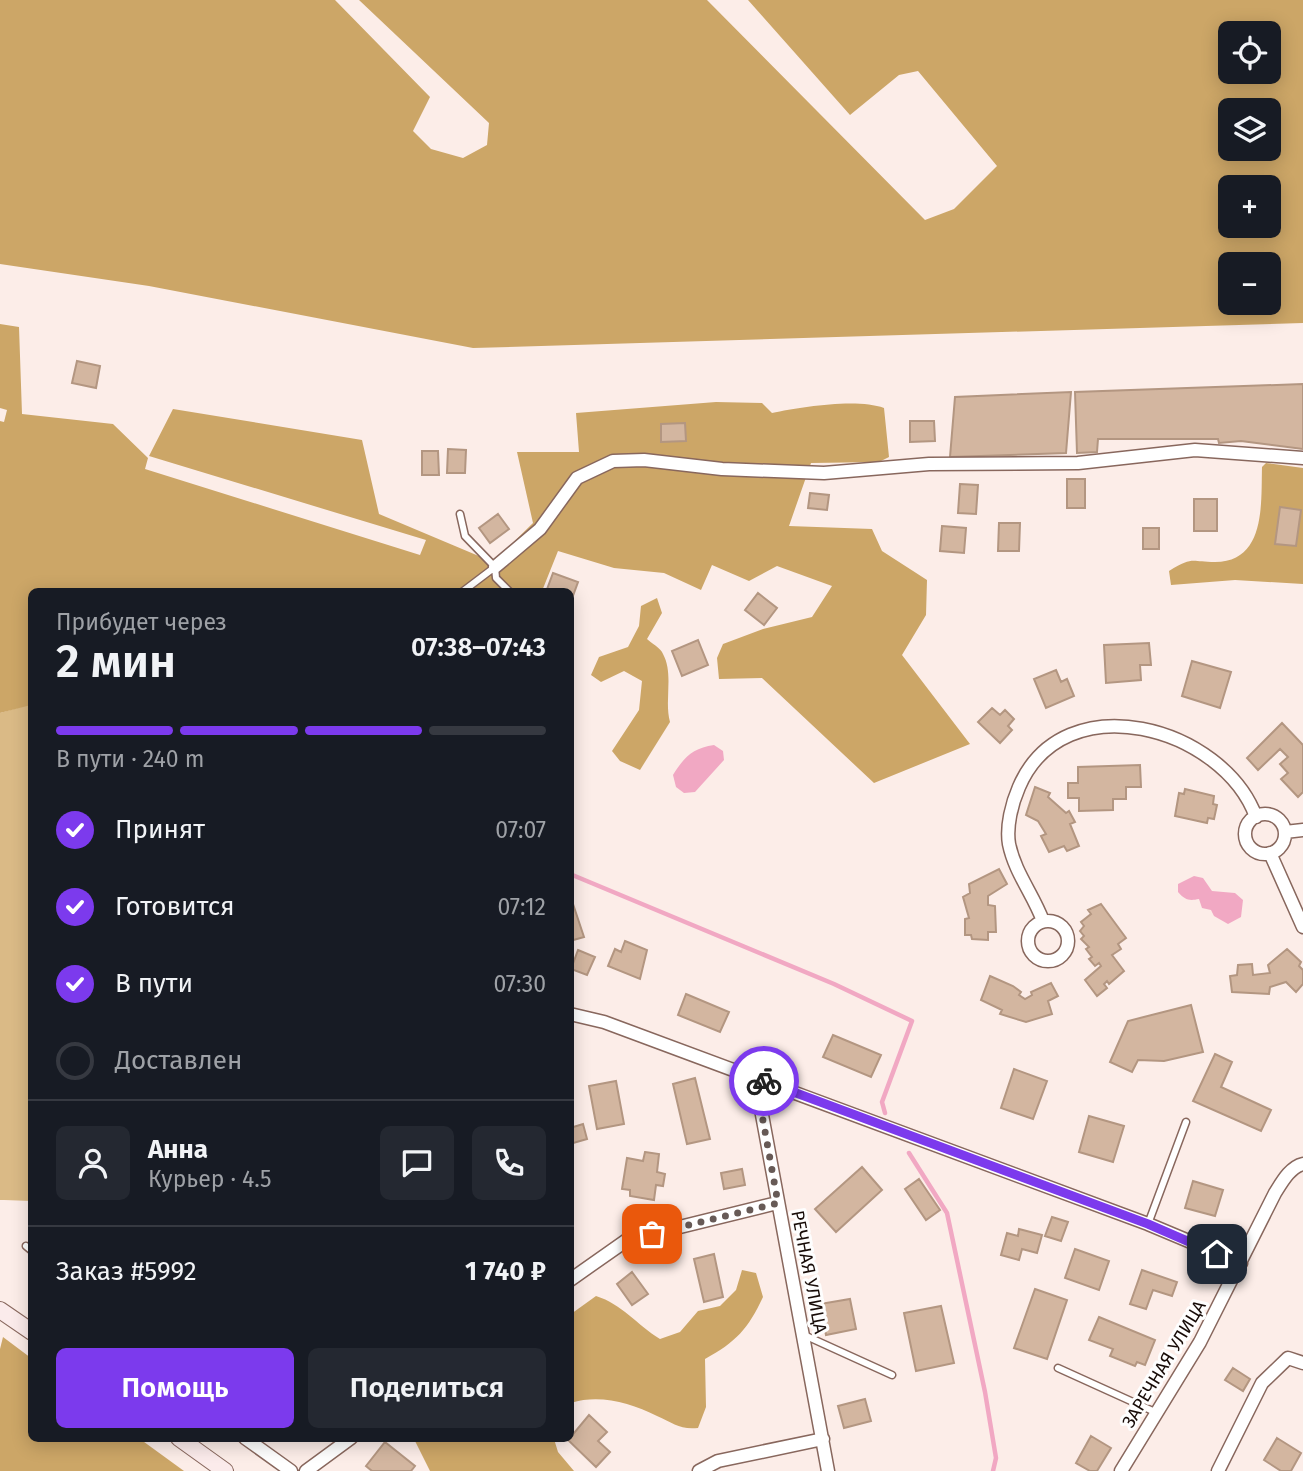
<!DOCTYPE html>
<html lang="ru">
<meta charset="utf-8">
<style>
body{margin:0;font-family:"Fira Sans",sans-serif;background:#242831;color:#f1f3f6;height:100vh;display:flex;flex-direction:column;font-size:26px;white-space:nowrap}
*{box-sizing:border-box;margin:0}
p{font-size:23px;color:#9ea1a6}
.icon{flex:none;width:38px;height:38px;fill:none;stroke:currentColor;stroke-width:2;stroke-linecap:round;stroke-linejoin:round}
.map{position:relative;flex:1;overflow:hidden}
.sheet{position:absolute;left:28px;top:588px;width:546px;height:854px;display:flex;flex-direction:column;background:#171b24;border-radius:10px;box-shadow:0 4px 18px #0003}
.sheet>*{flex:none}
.fabs{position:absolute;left:1218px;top:21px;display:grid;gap:14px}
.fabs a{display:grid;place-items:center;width:63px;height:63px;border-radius:10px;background:#171b24;box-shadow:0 4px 18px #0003;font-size:35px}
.pin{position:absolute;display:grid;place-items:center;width:60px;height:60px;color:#fff;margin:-30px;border-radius:14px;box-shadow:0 4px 10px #0006}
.courier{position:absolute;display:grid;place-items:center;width:70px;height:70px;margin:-35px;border:5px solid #7c3aed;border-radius:50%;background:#fff;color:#222;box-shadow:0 2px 9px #0007}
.headline em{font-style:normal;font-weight:600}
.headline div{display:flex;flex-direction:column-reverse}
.headline{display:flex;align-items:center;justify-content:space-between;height:119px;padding:0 28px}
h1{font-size:46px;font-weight:600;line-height:52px}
.bar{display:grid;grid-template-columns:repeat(4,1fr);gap:10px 7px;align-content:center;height:84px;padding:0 28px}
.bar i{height:9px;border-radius:5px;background:#363941}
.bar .selected{background:#7c3aed}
.bar p{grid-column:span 4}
.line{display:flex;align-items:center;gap:18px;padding:0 28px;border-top:2px solid #363941}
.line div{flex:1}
.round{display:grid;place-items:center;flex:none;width:74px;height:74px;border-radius:10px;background:#242831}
ol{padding:0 28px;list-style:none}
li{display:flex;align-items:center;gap:21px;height:77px}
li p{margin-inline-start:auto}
li .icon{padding:7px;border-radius:50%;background:#7c3aed;color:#fff;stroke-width:4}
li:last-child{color:#9ea1a6}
li i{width:38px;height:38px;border:4px solid #363941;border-radius:50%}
.action{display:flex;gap:14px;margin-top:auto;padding:14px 28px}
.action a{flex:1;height:80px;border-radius:10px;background:#7c3aed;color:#fff;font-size:28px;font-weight:600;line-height:80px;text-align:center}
.action a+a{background:#242831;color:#f1f3f6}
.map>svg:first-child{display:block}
</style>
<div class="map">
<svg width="1303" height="1471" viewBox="0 0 1303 1471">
<rect width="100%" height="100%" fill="#fcede8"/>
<path fill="#daba86" d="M31,704V1201L4,1200H0V713Z"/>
<path fill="#cca667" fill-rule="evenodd" d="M0,0H335L430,97L413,131L431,149L463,158L487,145L489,123L359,0H707L925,220L954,209L997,166L918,71L899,75L850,115L748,0H1303V323L473,348L149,286L0,264ZM1269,33V72H1230V33ZM1269,110V149H1230V110ZM1230,187H1269V226H1230ZM1269,264V303H1230V264Z
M0,324L19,327L22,414L113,424L148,458L145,469L420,555L426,540L149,456L173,409L362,440L379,514L493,562L533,523L517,452H579L576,413L716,402L762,403L772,413C801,407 857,398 884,408L889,457L879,462L811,463L789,526L872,529L882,551L927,580L926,615L902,655L970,744L874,783L762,678L719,679L717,658L723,644L763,629L812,617L832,586L777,566L749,581L712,565L701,590L664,573L614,568L558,551L542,591L32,592L31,705L0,713V421L4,422L7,410L0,408Z
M1266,463L1303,468V584L1235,580L1171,585L1169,571C1194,556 1190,562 1215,562C1266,562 1261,503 1262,467Z
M657,598L662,613L647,639C651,643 661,648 663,654C674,674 664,701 670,722L640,770L620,761L612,751L639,710L642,681L624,671L601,682L591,675L599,657L628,647L639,626L641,606Z
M742,1270L756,1273L763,1297C748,1329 736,1342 705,1359L706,1407L698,1428C680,1430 673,1423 657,1416C630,1403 600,1394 571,1403V1314L596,1296C622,1304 637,1325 660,1339L680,1332L698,1311L720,1306L736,1290Z
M3,1337L31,1358L32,1438L140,1439L184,1471H0V1349Z
M414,1439H554L558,1452L574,1471H430Z"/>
<path fill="#f1a8c3" d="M714,745L723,751L724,760L695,792L684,793L676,787L673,775C684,757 693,748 714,745Z
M1194,876L1203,878L1212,891L1235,893L1243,900L1241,917L1228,924L1214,916L1211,910L1202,908L1199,899C1189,901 1185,900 1178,892V884Z"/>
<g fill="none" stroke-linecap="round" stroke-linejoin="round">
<path stroke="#f1a8c3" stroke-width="4.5" d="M570,874L834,984L912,1021L882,1102L885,1113
M909,1153L947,1213L985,1392L996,1458L993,1471"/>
</g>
<path fill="#d3b6a0" stroke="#b39681" stroke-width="2" d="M77,361L100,366L96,388L72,383Z
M1303,384V449L1241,441L1219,443L1218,439H1098L1097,452L1077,453L1075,392Z
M1071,392L1066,453L950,457L955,397Z
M910,421H934L935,441L910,442Z
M685,423L686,441L661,442V424Z
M448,449L466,450L465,473H447Z
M422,451H438L439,475H422Z
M1067,479H1085V508H1067Z
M960,484L978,485L976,514L958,513Z
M810,493L829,495L827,510L808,508Z
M1194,499H1217V531H1194Z
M1280,507L1301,510L1296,546L1275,544Z
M498,514L509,529L490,543L479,528Z
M999,523H1020L1019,551H998Z
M942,526L966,528L964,553L940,551Z
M1143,528H1159V549H1143Z
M553,573L578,582L570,604V592H546Z
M758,593L777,608L764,625L745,610Z
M698,640L708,665L682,676L672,651Z
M1149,643L1151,665H1140L1141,680L1106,683L1104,645Z
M1192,661L1231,672L1220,708L1182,696Z
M1056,670L1061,682L1067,679L1074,696L1046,708L1034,679Z
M992,708L1000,715L1005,710L1014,719L1008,726L1012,730L1000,743L978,722Z
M1282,723L1303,745V792L1298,797L1281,779L1288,773L1280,764L1288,757L1280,749L1258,770L1247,758Z
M1140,765L1141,787H1126V799H1113V810L1079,811V798H1068V783H1078V767Z
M1035,787L1050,793L1048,797L1066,813L1069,811L1075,822L1070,824L1079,846L1067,851L1064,846L1049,852L1041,836L1046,834L1038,821L1026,815Z
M1185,789L1214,796L1213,804L1217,805L1214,819L1208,818L1207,823L1175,816L1179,793L1184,794Z
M999,869L1007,884L988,896V905L995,906L996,932H988V940L972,939L971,935H965V919L969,918L963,897L970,893L969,884Z
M573,904L584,937L570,941V905Z
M1101,904L1126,938L1118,944L1121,949L1112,955L1124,971L1109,984L1107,981L1104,984L1107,988L1097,996L1085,980L1101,966L1099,963L1095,966L1089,959L1092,957L1086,949L1089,947L1081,939L1084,936L1080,931L1084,926L1081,922L1091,914L1088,910Z
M625,941L647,950L640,979L608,966L615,949L621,952Z
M1287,949L1301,962L1299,966L1303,970V984L1296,992L1286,982L1270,987L1269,994L1232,992L1230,976L1237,975L1238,965L1252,964L1253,975L1270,973L1268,965Z
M578,950L595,957L587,975L571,969Z
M990,976L1013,986L1021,992L1019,995L1025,999L1032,995L1031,992L1051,983L1058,996L1048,1001L1052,1014L1026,1022L1000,1014L1002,1010L981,1000Z
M686,994L729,1012L720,1032L678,1015Z
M1191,1005L1203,1052L1164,1061L1138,1060L1132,1072L1110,1062L1128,1021Z
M833,1035L881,1055L871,1077L823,1057Z
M1215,1054L1232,1062L1221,1087L1271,1110L1261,1131L1193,1101Z
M1014,1069L1047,1081L1033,1119L1001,1108Z
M695,1078L710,1139L687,1144L673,1084Z
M616,1081L624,1124L597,1129L589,1086Z
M1089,1116L1124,1126L1113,1162L1079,1152Z
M583,1124L587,1139L570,1144V1128Z
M645,1152L659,1154L657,1172L665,1174L663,1186L656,1185L654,1200L630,1196V1190L622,1189L627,1158L643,1161Z
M862,1167L882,1190L836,1232L815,1209Z
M742,1169L745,1185L724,1189L721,1173Z
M919,1179L940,1210L926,1220L905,1189Z
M1193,1181L1223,1190L1215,1216L1185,1208Z
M1052,1217L1068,1222L1061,1241L1045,1236Z
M1019,1229L1042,1235L1037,1253L1022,1249L1019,1260L1001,1255L1007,1233L1018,1236Z
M1075,1249L1109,1261L1099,1290L1065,1278Z
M714,1254L723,1297L704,1302L694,1259Z
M1142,1270L1177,1282L1172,1296L1153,1290L1146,1309L1130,1304Z
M632,1272L648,1294L632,1305L617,1284Z
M1035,1289L1067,1300L1047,1359L1014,1348Z
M850,1299L856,1329L826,1335L820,1304Z
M941,1306L954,1363L916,1371L904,1313Z
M1099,1317L1155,1340L1145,1365L1137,1362L1135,1366L1110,1356L1113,1349L1089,1340Z
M1233,1368L1250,1379L1243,1391L1225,1380Z
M865,1399L871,1421L844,1428L838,1406Z
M589,1415L607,1432L598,1441L610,1452L596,1467L567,1439L570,1438Z
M1091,1436L1111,1448L1097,1471H1090L1076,1463Z
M1277,1438L1301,1453L1291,1471H1281L1264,1460Z
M385,1442L415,1466L411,1471H372L366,1466Z"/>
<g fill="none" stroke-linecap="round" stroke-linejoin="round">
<defs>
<path id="lane" d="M460,514L465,536L495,567L496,578L510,592
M462,592L495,567
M1148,1224L1186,1122
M26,1246L32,1251
M804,1335L892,1375
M1058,1368L1155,1412"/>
<path id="street" d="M495,567L540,529L577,478L613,461L644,460L722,469L824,473L929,464L1078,463L1195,450L1303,458
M1245 834a20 20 0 1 1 40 0a20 20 0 1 1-40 0Z
M1285,832L1303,830
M1270,853L1303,927
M1028 941a20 20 0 1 1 40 0a20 20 0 1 1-40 0Z
M1043,921C1033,894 1015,873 1009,844C1006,826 1012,803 1019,787C1064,682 1223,727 1256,817
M570,1014L604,1022L1148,1224L1241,1263
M762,1081L760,1104L828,1471
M570,1280L627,1240L777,1203
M245,1438L291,1471
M306,1471L351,1438
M699,1471L718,1461L823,1439
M1121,1471L1200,1342L1275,1193C1282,1182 1290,1167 1303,1164
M1218,1471L1262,1383L1288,1358L1303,1363"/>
<path id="secondary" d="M0,1310L32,1332
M179,1438L225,1471"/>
</defs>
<use href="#lane" stroke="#88675d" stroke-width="9"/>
<use href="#street" stroke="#88675d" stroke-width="15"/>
<use href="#secondary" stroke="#88675d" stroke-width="18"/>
<use href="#lane" stroke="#fff" stroke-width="6"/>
<use href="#street" stroke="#fff" stroke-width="12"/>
<use href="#secondary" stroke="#fbebeb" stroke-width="16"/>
</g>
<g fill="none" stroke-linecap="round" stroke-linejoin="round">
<path stroke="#675a56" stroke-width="7" stroke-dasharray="0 12.6" d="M652,1234L778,1203L760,1104L764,1081"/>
<path stroke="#7c3aed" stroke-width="9" d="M764,1081L1148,1224L1217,1254"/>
</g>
<g text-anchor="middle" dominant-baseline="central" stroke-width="6" stroke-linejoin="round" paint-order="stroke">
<g font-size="18" fill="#170b07" stroke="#fefefe">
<text transform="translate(809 1272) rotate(79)">РЕЧНАЯ УЛИЦА</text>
<text transform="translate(1164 1364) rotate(-59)">ЗАРЕЧНАЯ УЛИЦА</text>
</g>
</g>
</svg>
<div class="fabs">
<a><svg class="icon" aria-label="locate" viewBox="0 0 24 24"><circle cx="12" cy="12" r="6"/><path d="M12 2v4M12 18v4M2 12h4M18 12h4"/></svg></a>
<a><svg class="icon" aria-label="layers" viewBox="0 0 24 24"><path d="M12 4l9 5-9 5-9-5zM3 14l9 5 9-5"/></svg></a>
<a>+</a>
<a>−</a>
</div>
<div class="pin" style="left:652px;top:1234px;background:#ea580c"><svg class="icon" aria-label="bag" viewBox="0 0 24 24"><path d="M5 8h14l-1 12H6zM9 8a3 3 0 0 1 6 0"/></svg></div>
<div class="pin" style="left:1217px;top:1254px;background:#1f2937"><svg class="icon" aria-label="home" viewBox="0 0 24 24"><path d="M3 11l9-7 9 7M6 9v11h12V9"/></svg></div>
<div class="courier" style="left:764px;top:1081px"><svg class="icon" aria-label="bike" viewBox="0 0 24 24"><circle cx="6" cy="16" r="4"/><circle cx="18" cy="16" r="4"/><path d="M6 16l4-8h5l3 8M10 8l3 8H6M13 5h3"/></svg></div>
<section class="sheet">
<div class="headline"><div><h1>2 мин</h1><p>Прибудет через</p></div><em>07:38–07:43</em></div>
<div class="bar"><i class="selected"></i><i class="selected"></i><i class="selected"></i><i></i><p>В пути · 240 m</p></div>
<ol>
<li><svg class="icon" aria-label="check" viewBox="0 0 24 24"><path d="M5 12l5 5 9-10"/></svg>Принят<p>07:07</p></li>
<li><svg class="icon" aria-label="check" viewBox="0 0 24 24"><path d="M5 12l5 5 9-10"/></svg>Готовится<p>07:12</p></li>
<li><svg class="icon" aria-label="check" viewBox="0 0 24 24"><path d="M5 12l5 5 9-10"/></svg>В пути<p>07:30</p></li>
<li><i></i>Доставлен</li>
</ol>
<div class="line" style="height:126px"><a class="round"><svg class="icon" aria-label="person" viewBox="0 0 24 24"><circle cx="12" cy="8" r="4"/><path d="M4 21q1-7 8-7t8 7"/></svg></a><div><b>Анна</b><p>Курьер · 4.5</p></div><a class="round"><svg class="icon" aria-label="chat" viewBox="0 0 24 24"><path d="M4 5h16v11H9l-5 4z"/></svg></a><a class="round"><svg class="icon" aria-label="phone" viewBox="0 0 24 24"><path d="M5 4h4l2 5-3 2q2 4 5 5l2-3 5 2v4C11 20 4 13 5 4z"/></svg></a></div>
<div class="line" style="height:91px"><div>Заказ #5992</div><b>1 740 ₽</b></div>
<div class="action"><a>Помощь</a><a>Поделиться</a></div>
</section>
</div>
